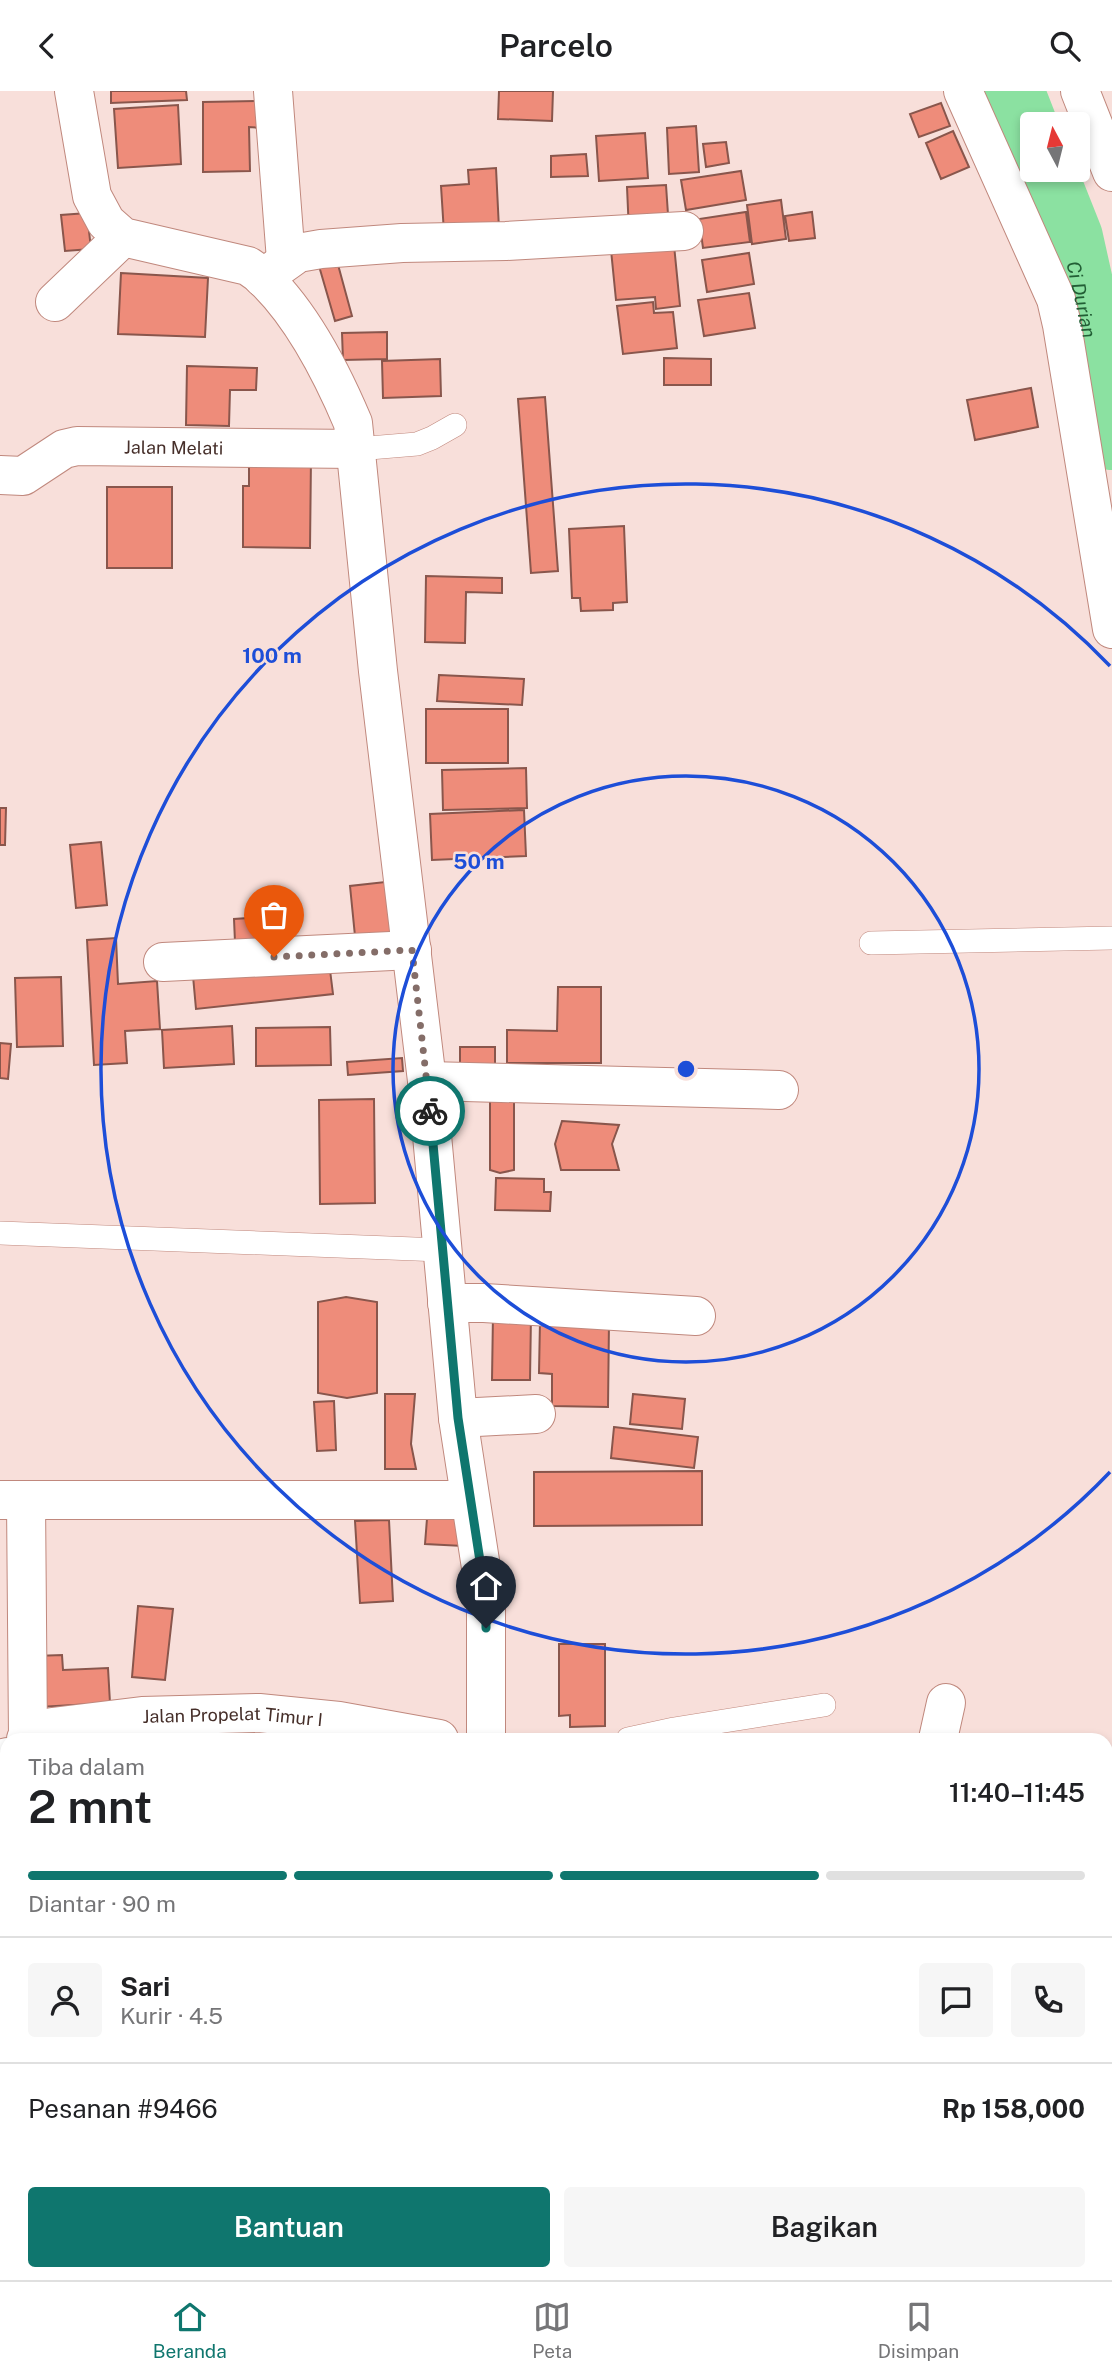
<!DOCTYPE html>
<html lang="id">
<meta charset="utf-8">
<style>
body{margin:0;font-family:"Public Sans",sans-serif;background:#f6f6f6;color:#202124;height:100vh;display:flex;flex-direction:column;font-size:26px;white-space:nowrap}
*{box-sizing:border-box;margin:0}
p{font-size:23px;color:#757577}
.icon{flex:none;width:38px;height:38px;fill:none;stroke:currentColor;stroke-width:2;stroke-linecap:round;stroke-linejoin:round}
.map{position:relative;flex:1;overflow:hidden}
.sheet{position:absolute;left:0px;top:1642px;width:1113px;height:548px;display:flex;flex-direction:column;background:#fff;border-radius:21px 21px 0 0;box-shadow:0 4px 10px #0003}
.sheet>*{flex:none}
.needle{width:46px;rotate:353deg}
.buttons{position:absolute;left:1020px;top:21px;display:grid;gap:14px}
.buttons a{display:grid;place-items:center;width:70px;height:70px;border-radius:7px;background:#fff;box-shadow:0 4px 10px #0003;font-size:35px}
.pin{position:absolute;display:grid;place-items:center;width:60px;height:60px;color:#fff;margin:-72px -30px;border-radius:50% 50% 50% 0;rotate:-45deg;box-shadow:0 0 7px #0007}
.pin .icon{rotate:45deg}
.courier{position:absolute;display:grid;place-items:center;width:70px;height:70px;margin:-35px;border:5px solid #0f766e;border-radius:50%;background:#fff;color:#222;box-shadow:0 2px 9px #0007}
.headline em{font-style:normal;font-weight:600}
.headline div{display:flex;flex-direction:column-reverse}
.headline{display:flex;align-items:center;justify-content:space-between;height:119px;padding:0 28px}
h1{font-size:46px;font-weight:600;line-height:52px}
.bar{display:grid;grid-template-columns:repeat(4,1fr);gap:10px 7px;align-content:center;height:84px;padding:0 28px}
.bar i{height:9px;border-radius:5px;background:#e0e0e0}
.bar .on{background:#0f766e}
.bar p{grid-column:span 4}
.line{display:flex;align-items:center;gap:18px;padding:0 28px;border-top:2px solid #e0e0e0}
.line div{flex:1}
.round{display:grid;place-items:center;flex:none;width:74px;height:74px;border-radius:7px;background:#f6f6f6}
.button{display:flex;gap:14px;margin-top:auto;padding:14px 28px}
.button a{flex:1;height:80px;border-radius:7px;background:#0f766e;color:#fff;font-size:28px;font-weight:600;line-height:80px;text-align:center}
.button a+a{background:#f6f6f6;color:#202124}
header{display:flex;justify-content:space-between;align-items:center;height:91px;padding:0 28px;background:#fff;font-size:32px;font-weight:600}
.tab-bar{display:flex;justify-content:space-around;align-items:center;height:98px;border-top:2px solid #e0e0e0;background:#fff;font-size:19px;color:#757577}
.tab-bar a{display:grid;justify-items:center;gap:4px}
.tab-bar .on{color:#0f766e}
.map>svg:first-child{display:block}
</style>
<header><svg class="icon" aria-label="back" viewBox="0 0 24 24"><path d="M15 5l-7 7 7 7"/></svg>Parcelo<svg class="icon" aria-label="search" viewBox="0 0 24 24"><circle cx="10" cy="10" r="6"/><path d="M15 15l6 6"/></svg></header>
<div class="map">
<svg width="1112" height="2189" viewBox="0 0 1112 2189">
<rect width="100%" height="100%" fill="#f8dfda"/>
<path fill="#fcd2ca" d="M1106,2098L1112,2099V2189H688V2182H1106Z"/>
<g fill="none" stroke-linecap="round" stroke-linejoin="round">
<g stroke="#8be1a1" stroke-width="70">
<path d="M1009,0L1032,59"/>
<path id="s1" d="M1041,79L1068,147L1112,344"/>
</g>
</g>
<path fill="#ee8c7a" stroke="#89564c" stroke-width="2" d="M111,0H186L187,9L111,12Z
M499,0H553L552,30L498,28Z
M262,10V37L249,36L250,80L203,81V11Z
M941,12L950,35L919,46L910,23Z
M178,14L181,73L118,77L114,18Z
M696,35L699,81L669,83L667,37Z
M953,40L969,76L941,88L926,52Z
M645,42L648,87L599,90L596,45Z
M726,51L729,72L706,76L703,53Z
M586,63L588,85L551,86V65Z
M496,77L499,138L444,142L441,95L469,93L468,79Z
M741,80L746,109L686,119L681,89Z
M666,94L669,138L629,141L627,96Z
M781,109L786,148L752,153L747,114Z
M746,121L750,151L703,157L699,128Z
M812,121L815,147L789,150L785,125Z
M87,122L91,158L65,160L61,124Z
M674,154L680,215L656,218L655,206L616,209L611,159Z
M749,162L754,193L707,201L702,169Z
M337,170L352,225L335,230L319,175Z
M121,182L208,187L205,246L118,243Z
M749,202L755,237L704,245L698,209Z
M653,211L654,222L673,221L677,257L623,263L617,215Z
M387,241V268L343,269L342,242Z
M664,267L711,268V294H664Z
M440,268L441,305L383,307L382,270Z
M187,275L257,277L256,299H230L229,335L186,334Z
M1031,297L1038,336L975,349L967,309Z
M545,306L558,480L531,482L518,308Z
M249,365L311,366L310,457L243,456V395H249Z
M107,396H172V477H107Z
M624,435L627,511L613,512V519L581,520L580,507H572L569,438Z
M426,485L502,487V502L466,501L465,552L425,551Z
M439,584L524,588L522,614L437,610Z
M426,618H508V672H426Z
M526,677L527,717L443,719L442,679Z
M0,717H6L5,754H0Z
M524,719L526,765L432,769L430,723Z
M101,751L107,814L76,817L70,754Z
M394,790L398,841L355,845L350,795Z
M279,825L280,848L235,851L234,828Z
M116,847L118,893L157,890L160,938L125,940L127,972L94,974L87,849Z
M329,871L333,903L196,918L193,885Z
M61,886L63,955L17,956L15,887Z
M558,896H601V972H507V939L557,940Z
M232,935L234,973L164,977L162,939Z
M330,936L331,974L256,975V937Z
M0,952L11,953L8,988L0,987Z
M460,956H495V977L460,978Z
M402,967L403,980L348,984L347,971Z
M490,1007L514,1008V1079L500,1082L490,1079Z
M374,1008L375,1112L320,1113L319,1009Z
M562,1030L619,1034L612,1053L619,1079H561L555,1053Z
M496,1087L544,1088V1101H551L550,1120L495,1119Z
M346,1206L377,1211V1302L347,1307L318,1302V1211Z
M493,1223L531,1224L530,1289H492Z
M540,1230L609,1231L608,1316L552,1315V1283L539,1282Z
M385,1303H415L411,1353L416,1378H385Z
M633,1303L685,1308L682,1338L630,1333Z
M334,1310L336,1359L317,1360L314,1311Z
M614,1336L698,1346L694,1377L611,1367Z
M702,1380V1434L534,1435V1381Z
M428,1415L465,1418L463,1455L425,1453Z
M389,1429L393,1510L360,1512L355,1430Z
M138,1515L173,1518L165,1589L132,1586Z
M559,1553H605V1635L570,1636V1624L559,1625Z
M62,1564L63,1579L108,1577L110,1612L38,1616L35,1565Z
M0,1857H7V1912L0,1913Z
M1106,1931H1112V1989L1106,1988Z
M0,2067H7V2091H0Z
M1106,2106L1112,2107V2189H1052L1053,2182H1106Z
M365,2182H411V2189H365Z
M797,2182H1011V2189H796Z"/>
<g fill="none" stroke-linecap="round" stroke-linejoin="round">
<defs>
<path id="service" d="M357,358L417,353L432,347L455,334
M871,852L1112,847
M0,1142L441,1159
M628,1648L674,1638L824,1614"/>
<g id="minor">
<path d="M74,0L92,105L106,131L123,146L248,175L258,182C300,219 331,280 353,332L378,580L427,990L458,1327L486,1509V1648"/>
<path d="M273,0L286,169"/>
<path d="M963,0L1056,208L1062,234L1112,538"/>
<path d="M1080,0L1112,81"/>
<path d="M263,187L298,162L321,158L402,152L506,150L684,140"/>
<path d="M55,211L123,146"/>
<path id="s2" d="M0,384L23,385L64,358L77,355L357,358"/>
<path d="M163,871L412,859"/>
<path d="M427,990L779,999"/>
<path d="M447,1212H484L696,1225"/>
<path d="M458,1327L536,1323"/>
<path d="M0,1409H470"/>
<path d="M26,1409L28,1647"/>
<path id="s3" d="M26,1648L52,1636L142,1625L259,1622L339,1630L439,1648"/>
<path d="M938,1648L946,1612"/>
<path d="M0,1675L7,1666"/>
<path d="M1106,1906L1112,1907"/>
<path d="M0,1925H7"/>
<path d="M1106,2081L1112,2082"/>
<path d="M444,2182V2189"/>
</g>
</defs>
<use href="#service" stroke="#c0887d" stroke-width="24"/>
<use href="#minor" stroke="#c0887d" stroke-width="40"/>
<use href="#service" stroke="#fff" stroke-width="23"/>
<use href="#minor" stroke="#fff" stroke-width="38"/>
</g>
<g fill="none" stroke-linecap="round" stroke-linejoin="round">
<path stroke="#846d68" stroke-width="7" stroke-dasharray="0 12.6" d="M274,866L412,859L430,1020"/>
<path stroke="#0f766e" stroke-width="9" d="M430,1020L458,1327L486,1509V1537"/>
</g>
<g fill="none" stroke="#1d4ed8" stroke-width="3.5">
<circle cx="686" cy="978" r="293"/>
<path d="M1110 1381A585 585 0 1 1 1110 575"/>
</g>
<g text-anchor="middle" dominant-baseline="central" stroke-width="5" stroke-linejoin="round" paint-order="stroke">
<g font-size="18" fill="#462f2a" stroke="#f8dfda">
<text stroke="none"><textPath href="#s2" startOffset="182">Jalan Melati</textPath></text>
<text stroke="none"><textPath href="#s3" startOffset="210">Jalan Propelat Timur I</textPath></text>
</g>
<g font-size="19" font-style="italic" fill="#225e35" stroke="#f8dfda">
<text stroke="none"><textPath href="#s1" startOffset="136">Ci Durian</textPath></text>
</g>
</g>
<circle cx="686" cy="978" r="10" fill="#1d4ed8" stroke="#f8dfda" stroke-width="3.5"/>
<g font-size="21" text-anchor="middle" font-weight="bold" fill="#1d4ed8" stroke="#f8dfda" stroke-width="5" stroke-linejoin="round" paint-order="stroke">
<text x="272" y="572">100 m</text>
<text x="479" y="778">50 m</text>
</g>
</svg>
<div class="buttons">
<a><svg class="needle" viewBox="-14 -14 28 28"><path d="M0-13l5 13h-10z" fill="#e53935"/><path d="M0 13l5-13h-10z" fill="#757577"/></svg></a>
</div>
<div class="pin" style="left:274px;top:866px;background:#ea580c"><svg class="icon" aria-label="bag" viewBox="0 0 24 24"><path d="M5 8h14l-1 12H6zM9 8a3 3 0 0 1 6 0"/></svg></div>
<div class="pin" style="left:486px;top:1537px;background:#1f2937"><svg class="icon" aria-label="home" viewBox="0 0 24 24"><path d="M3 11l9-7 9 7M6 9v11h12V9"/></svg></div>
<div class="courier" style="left:430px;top:1020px"><svg class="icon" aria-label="bike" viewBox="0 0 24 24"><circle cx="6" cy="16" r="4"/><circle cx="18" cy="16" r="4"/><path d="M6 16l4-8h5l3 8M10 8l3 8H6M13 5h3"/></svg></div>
<section class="sheet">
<div class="headline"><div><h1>2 mnt</h1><p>Tiba dalam</p></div><em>11:40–11:45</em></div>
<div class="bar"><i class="on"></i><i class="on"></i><i class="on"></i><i></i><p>Diantar · 90 m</p></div>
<div class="line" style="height:126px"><a class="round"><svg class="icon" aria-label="person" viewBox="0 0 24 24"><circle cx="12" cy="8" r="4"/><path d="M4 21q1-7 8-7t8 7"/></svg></a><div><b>Sari</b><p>Kurir · 4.5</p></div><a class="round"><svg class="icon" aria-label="chat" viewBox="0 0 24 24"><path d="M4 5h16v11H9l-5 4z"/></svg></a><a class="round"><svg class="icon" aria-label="phone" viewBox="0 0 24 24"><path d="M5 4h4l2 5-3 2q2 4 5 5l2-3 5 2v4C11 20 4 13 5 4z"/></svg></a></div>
<div class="line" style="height:91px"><div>Pesanan #9466</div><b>Rp 158,000</b></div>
<div class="button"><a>Bantuan</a><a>Bagikan</a></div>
</section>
</div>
<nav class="tab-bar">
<a class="on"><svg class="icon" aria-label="home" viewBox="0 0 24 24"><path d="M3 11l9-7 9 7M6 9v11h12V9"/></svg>Beranda</a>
<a><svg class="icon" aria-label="map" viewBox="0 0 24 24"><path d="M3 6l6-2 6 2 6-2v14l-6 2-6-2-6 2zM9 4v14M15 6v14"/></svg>Peta</a>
<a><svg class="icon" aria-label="saved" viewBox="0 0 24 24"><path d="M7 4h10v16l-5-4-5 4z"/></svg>Disimpan</a>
</nav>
